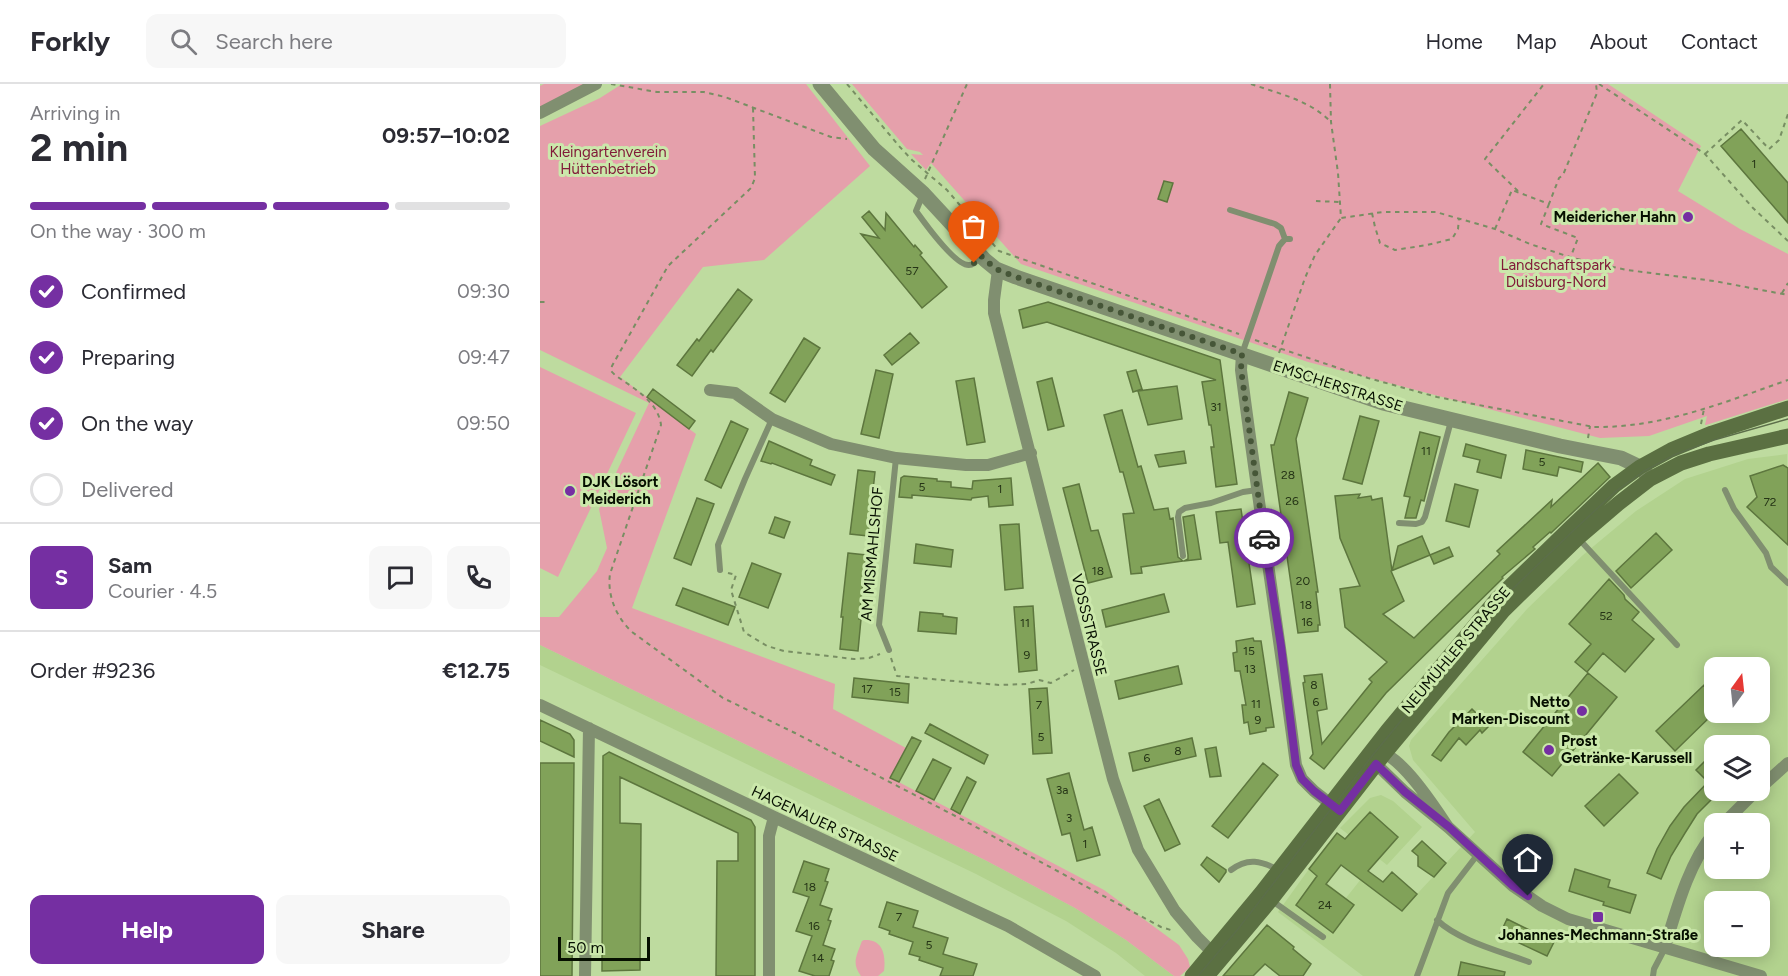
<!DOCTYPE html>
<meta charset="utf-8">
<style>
body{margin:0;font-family:Figtree,sans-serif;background:#f7f7f7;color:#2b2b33;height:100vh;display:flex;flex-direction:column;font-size:22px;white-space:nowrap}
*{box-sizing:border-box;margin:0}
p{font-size:20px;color:#7c7c81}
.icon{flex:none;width:33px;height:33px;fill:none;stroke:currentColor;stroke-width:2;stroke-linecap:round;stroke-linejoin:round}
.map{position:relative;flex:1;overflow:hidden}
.drawer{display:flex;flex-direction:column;background:#fff;width:540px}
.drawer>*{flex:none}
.needle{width:39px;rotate:15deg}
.controls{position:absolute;left:1164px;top:573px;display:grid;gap:12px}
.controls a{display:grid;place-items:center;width:66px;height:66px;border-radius:12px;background:#fff;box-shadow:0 3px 15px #0003;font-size:30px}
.scale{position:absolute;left:18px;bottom:15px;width:92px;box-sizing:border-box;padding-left:6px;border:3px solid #060f00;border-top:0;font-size:16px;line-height:21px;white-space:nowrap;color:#060f00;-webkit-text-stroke:4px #cbe8ab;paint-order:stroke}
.pin{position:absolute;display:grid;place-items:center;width:51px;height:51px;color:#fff;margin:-62px -26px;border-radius:50% 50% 50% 0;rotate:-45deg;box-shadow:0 0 6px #0007}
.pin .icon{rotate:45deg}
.courier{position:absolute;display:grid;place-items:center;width:60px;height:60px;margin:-30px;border:4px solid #752fa2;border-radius:50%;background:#fff;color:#222;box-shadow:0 2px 8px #0007}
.overview em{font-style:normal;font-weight:700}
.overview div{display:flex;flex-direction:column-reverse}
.overview{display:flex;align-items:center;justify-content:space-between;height:102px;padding:0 30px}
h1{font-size:39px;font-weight:700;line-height:45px}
.bar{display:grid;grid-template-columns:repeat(4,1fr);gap:9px 6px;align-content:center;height:72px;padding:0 30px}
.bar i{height:8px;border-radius:4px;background:#e1e1e2}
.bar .current{background:#752fa2}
.bar p{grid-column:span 4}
.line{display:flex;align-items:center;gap:15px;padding:0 30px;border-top:2px solid #e1e1e2}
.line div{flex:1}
.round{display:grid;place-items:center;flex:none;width:63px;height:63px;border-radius:12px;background:#f7f7f7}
ol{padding:0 30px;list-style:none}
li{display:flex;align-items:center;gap:18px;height:66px}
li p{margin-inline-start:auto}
li .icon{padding:6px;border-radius:50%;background:#752fa2;color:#fff;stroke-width:4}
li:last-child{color:#7c7c81}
li i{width:33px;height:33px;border:3px solid #e1e1e2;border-radius:50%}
.cta{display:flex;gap:12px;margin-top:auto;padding:12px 30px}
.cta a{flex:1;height:69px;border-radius:12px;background:#752fa2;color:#fff;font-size:24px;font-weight:700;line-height:69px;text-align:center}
.cta a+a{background:#f7f7f7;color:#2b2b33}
header{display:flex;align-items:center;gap:36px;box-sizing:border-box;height:84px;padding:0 30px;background:#fff;border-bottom:2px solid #e1e1e2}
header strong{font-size:28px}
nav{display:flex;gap:33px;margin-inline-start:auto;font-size:21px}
.search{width:420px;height:54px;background:#f7f7f7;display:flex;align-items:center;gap:15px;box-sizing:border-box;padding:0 21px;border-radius:12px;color:#7c7c81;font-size:22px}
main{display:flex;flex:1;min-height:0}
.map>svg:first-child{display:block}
</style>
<header>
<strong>Forkly</strong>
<div class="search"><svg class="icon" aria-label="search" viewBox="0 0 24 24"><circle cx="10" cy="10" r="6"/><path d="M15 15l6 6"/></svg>Search here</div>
<nav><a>Home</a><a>Map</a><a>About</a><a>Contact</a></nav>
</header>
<main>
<section class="drawer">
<div class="overview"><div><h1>2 min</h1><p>Arriving in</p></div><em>09:57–10:02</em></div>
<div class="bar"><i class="current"></i><i class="current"></i><i class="current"></i><i></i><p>On the way · 300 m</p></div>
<ol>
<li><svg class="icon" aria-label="check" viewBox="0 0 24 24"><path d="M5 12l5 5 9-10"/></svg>Confirmed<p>09:30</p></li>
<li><svg class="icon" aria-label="check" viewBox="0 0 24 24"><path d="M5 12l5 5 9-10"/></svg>Preparing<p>09:47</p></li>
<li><svg class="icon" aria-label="check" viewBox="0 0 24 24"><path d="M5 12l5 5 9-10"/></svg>On the way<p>09:50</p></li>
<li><i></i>Delivered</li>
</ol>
<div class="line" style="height:108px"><b class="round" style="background:#752fa2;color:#fff">S</b><div><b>Sam</b><p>Courier · 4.5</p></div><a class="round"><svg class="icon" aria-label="chat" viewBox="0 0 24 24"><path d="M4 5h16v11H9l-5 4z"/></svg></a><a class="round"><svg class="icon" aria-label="phone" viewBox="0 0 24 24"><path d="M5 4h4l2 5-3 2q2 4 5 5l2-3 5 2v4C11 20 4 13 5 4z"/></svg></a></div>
<div class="line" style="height:78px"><div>Order #9236</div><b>€12.75</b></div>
<div class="cta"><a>Help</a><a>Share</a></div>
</section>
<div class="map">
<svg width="1248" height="892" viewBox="0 0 1248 892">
<rect width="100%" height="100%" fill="#bedb9f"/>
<path fill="#b2d28e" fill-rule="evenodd" d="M1247,370L1248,892H823L738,828L769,785L806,814L821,795L862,826L935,748L873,676L869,662L871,656L987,525L1043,471L1096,427L1145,395L1208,375ZM1174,584H1220V628H1174ZM1174,662H1220V706H1174ZM1174,740H1220V784H1174ZM1174,818H1220V862H1174Z
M0,561L445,776L535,824L586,856L634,892H605L576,869L526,837L436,790L0,581Z
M841,711L853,717L882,743L847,781L800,744L830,714Z"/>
<path fill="#e5a0ab" d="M4,0H45L0,23V2Z
M82,0H266L330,82L224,176L163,183L80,293L156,350L92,524L295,600L293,625L366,664L351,694L564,806L639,861L648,875L650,883L640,892H634L586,856L535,824L445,776L0,561V533H19L57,487L67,464L59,425L109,319L0,266V42L60,14Z
M312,0H1068L1161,62L1138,107L1200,145L1248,170V315L1166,341H1165L1167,332L1109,352L1060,354L768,278L481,180L391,79L386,86L371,70L383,71L380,68L367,65Z
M0,283L96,329L18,493L0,484Z
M324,856C343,855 346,871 344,887L338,892H321C311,879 317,871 322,857Z"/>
<path fill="#81a259" stroke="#5d763e" stroke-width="1.5" d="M1201,45L1248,99V139L1181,62Z
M624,97L633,99L627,118L618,115Z
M329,127L345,146L346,129L374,163L375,161L382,169L380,171L407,203L382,224L321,150L339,154L322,133Z
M198,205L212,216L173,268L171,266L152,292L137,281L157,255L159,257Z
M508,218L680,276L697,400L676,403L671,363H674L671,341H669L662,298L676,296L507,238L483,244L479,226Z
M370,249L379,259L352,281L344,271Z
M264,254L280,264L245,318L230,309Z
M336,286L353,290L339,354L321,350Z
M596,286L602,305L593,308L587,288Z
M434,294L445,358L427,361L416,297Z
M512,294L524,342L508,346L497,298Z
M637,302L642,335L608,341L598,307Z
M113,305L155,337L149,345L107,313Z
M749,308L768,314L756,355L778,508H776L780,541H778V547L758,549L731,361H734Z
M582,326L598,383L601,382L614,426L628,424L630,435L633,434L638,473L643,477L601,483L602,489L591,490L583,430L594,429L583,388H580L564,331Z
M820,332L839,337L822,400L803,395Z
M191,337L208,345L181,404L165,396Z
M880,348L900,353L884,417L881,416L876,434H865L870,413L864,412Z
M229,357L272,376L270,381L295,391L291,401L232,379L231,380L221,377Z
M926,360L966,371L961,394L937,388L940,376L923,372Z
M986,366L1043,378L1041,388L1019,383L1017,392L983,385Z
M644,367L646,379L619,383L615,371Z
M1058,379L1070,393L1011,449L1010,448L993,463L995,465L962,493L963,494L846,609L784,685L770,674L773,670L763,599L765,598L764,592L782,590L787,625L777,627L782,660L832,598L829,595L847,578L805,543L800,505L820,502L800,454L795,412L820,410L818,414L831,412L832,416L842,414L852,487L858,462L882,452L890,471L909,463L913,472L894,480L890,471L851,487L864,517L843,530L874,554L960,470L957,467L1012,416L1011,423Z
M1243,381L1248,384V461L1207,423L1217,413L1210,392Z
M318,386L335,388L328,452L310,450Z
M364,392L397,395V397L411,398V403L432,405L433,397L471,394L473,421L449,423L448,412L432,414L431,416L372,411V414L359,413L361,394Z
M539,400L551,447L558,446L572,493L548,499L523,404Z
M915,400L938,406L929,443L906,437Z
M157,414L174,420L151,481L134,474Z
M701,425L715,520L697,523L688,458L680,459L676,428Z
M654,431L661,475L644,477L648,475V471L643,433Z
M235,433L250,438L244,454L229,449Z
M479,440L483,504L465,506L460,441Z
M1116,449L1132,466L1091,504L1076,487Z
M376,460L413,466L411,483L374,479Z
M308,469L326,471L319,535H321L318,567L300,565L303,533H301Z
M212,479L241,490L228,524L199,513Z
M1069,495L1084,511L1085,515L1099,528L1092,536L1114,555L1085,588L1063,569L1047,588L1035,578L1051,560L1029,540Z
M143,504L195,523L188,541L136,521Z
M624,510L629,528L566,543L562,526Z
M493,522L497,586L479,588L474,523Z
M380,528L403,530V532L417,534L416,550L378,547Z
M713,554L714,557H721L734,643L726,644V647L710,650L708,638L704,639L702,621H706L700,587H695L693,569L697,568L696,557Z
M638,582L642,600L579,615L575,597Z
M1048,589L1077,613L1012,692L983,668Z
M314,594L369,600L368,619L312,613Z
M1164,601L1174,613V629L1135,667L1116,647Z
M507,604L512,669L493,670L489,605Z
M932,625L949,642L942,649L940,646L926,661L919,654L901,677L892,671L909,648Z
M0,636L30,650L34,656V673L0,657Z
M390,640L448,671L444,680L385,649Z
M372,653L381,657L359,698L350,694Z
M652,654L656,672L593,687L589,669Z
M676,663L681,692L670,693L665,665Z
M69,668L211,736L215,743V892H176L177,777H198V749L80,693V739L101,740L100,886L62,887L63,672Z
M1174,674V713L1157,730L1145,749L1131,772L1121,795L1107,789L1117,765L1130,742L1144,723L1168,698L1156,686L1166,676L1168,680Z
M393,675L411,684L394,716L376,707Z
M0,679H34L32,892H0Z
M723,679L738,691L688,754L672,742Z
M529,689L544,746L552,743L560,771L537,777L530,749L522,751L507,695Z
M1079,690L1098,709L1064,742L1045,722Z
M427,693L436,698L420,730L411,725Z
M619,715L640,760L625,767L604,722Z
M830,728L858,753L828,787L843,798L852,788L877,810L862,827L801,781L786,800L814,821L793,849L756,821L777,792L769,785L797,749L805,755Z
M882,757L906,779L894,793L878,782V772L872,767Z
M667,773L686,786V788L679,798L661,781Z
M264,777L289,785L285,797L288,798L280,821L292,825L288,836L291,837L283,861L295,865L291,876L294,877L289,892H275L259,887L272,852L256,847L269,813L253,808Z
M1035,785L1070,796L1068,803L1096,811L1090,829L1063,821L1064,818L1029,807Z
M347,818L378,827L373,843L408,854L403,870L437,880L433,892H400L403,884L379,876L380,873L369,870L373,858L349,850L350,847L339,843Z
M967,835L1014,858L1007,872L960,850Z
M727,841L754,863L753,865L771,880L763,892H740L725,880L713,892H683Z
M921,878L965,888L964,892H918Z"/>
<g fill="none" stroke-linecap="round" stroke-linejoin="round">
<path stroke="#788e63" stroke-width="2" stroke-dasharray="4.5 4.5" stroke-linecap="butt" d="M71,0L117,8H164L185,13L291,53L307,55
M307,0L359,62L372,76L407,106L459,167L699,250
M711,0C740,10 769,16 791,38
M790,0L791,38L798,89L801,134L843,128H896L955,145L990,160L1033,174L1059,180L1087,186L1174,197L1248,211
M1059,0L1165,70L1213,124L1248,157
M213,24L215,94L211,104L128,182L72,282L71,287L75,291C93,304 118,317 121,341L70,490C67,511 76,533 92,548L183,614L255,649L423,736L621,843L634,847
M1165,70L1202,36L1229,65L1239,56L1248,30
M385,95L427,0
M978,107L945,75L1004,0
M776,117L799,118
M1009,120L1001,140L1038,154L1031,172
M832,129L835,143L840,159L855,166L887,161L912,155L918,145L919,134
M955,145L972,106L1009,120L1019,94L1023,91L1057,9L1056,0
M1242,209L1248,199
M0,218H6
M715,256L828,294L897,313L1054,343C1122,344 1185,318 1248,296
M739,269L765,194L775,171L801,134
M1161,340L1164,325
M1048,354L1050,342
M188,489L196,491L191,506L204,548L227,562L244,567L314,575L329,574L340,570
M351,574L357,592L459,601L487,600L499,596L511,599L534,586"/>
<path stroke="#808f70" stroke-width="6" d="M383,110L376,127C384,138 415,182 429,181C433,181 437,177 440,173
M690,126L735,140L741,144L745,155
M702,270L739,162L745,155H750
M1185,406L1194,425L1226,469L1231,483L1248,499
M859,439L876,440L882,438L885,433L911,337
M1038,454L1137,561
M643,472L638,433L639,428L645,424L671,419L703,408L717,406
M180,486L178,461L205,395L232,335
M349,566L339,541L356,374
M691,786C708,773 721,777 739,786
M731,816L783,853
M897,836C919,857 960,867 989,878
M877,892L908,809L938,770
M1113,892L1114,885L1125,864"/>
<path stroke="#808f70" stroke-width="12" d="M0,29L56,0
M458,186L454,216V229L573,695L598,766L635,827L657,853L677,873
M702,270L701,286C718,418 739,549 756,681L762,695L774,707L797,725
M170,306L195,309L232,335L291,360L356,374L426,381H448L491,369
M0,621L234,733L468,842L555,892
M1220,704L1248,679
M1183,740L1217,706
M908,743C895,724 857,663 832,667L836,680L865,708L908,743L973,802L1002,822L1028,835L1221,892
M1125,863C1136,827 1149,778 1174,749
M45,892L49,644
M229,892V752L234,733"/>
<path stroke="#808f70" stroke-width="15" d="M280,0L334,65L383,109L445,176L456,185L476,193L843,319L1020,362L1081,374L1100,383L1107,391"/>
<path stroke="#5b7042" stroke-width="15" d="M652,892L721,809L847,647L956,516L1029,445L1074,402L1100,383L1131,366L1172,349L1248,324
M667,892L731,816L845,669L964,526L1038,454L1079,419L1110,395L1141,379L1169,370L1248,352"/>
<path stroke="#5c6e4a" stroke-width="1.5" d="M658,892L698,845L832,672L958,519L1034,446L1076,407L1104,387L1136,370L1174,356L1248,335"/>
</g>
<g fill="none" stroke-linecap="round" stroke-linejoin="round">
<path stroke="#465638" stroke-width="6" stroke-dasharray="0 10.8" d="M434,179L441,172L456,185L476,193L702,270L701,285L724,454"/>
<path stroke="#752fa2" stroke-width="8" d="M724,454L741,562L756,681L762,695L774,707L800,727L836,680L865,708L909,743L973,802L988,812"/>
</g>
<g fill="#752fa2" stroke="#cbe8ab" stroke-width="2">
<circle cx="1148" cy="133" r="6"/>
<circle cx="30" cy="407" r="6"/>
<circle cx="1042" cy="627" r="6"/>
<circle cx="1009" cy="666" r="6"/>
<rect x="1052" y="827" width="12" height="12" rx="3"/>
</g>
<g text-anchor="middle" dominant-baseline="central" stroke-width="6" stroke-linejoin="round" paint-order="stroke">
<g font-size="12" fill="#253416">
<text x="1214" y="80">1</text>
<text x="372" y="187">57</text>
<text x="676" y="323">31</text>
<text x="886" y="367">11</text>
<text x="1002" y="378">5</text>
<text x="748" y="391">28</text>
<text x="382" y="403">5</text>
<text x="460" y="405">1</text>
<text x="752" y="417">26</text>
<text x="1230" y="418">72</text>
<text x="558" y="487">18</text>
<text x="763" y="497">20</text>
<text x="766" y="521">18</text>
<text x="1066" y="532">52</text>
<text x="767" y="538">16</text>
<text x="485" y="539">11</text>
<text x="709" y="567">15</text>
<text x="487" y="571">9</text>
<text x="710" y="585">13</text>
<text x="774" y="601">8</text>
<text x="327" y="605">17</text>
<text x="355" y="608">15</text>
<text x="776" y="618">6</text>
<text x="716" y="620">11</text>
<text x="499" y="621">7</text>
<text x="718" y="636">9</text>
<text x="501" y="653">5</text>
<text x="638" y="667">8</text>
<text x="607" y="674">6</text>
<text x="522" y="706">3a</text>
<text x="529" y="734">3</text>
<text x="545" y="760">1</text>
<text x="270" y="803">18</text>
<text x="785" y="821">24</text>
<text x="359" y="833">7</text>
<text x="274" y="842">16</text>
<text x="389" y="861">5</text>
<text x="278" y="874">14</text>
</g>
<g font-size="15" fill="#811b39" stroke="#cbe8ab">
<text x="68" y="68">Kleingartenverein<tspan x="68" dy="17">Hüttenbetrieb</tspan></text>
<text x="1016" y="181">Landschaftspark<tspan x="1016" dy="17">Duisburg-Nord</tspan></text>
</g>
<g font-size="15" font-weight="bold" fill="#060f00" stroke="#cbe8ab" text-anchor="end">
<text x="1136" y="133">Meidericher Hahn</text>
<text x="42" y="398" text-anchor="start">DJK Lösort<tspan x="42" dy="17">Meiderich</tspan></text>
<text x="1030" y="618">Netto<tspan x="1030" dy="17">Marken-Discount</tspan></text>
<text x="1021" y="657" text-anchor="start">Prost<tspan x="1021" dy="17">Getränke-Karussell</tspan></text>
<text x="1058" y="851" text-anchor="middle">Johannes-Mechmann-Straße</text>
</g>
<g font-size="15" fill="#060f00" stroke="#cbe8ab">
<text transform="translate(798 302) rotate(18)">EMSCHERSTRASSE</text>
<text transform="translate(332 470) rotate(-85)">AM MISMAHLSHOF</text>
<text transform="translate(549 541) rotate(76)">VOSSSTRASSE</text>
<text transform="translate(916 566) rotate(-50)">NEUMÜHLER STRASSE</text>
<text transform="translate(285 740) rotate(25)">HAGENAUER STRASSE</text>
</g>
</g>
</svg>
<div class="controls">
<a><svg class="needle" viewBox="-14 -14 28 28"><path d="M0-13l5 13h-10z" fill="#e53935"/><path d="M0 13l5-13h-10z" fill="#7c7c81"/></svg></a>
<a><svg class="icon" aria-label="layers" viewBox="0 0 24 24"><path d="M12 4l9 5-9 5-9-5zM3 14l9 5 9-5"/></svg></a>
<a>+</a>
<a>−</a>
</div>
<div class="scale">50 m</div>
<div class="pin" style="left:434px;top:179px;background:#ea580c"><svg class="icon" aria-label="bag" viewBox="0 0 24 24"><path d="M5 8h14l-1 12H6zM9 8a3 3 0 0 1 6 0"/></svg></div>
<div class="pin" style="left:988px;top:812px;background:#1f2937"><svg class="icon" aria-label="home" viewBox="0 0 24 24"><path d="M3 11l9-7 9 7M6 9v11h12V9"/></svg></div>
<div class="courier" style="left:724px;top:454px"><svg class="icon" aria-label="car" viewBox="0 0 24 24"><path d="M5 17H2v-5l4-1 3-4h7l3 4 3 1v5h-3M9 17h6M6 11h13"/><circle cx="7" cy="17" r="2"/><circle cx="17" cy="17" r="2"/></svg></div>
</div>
</main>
